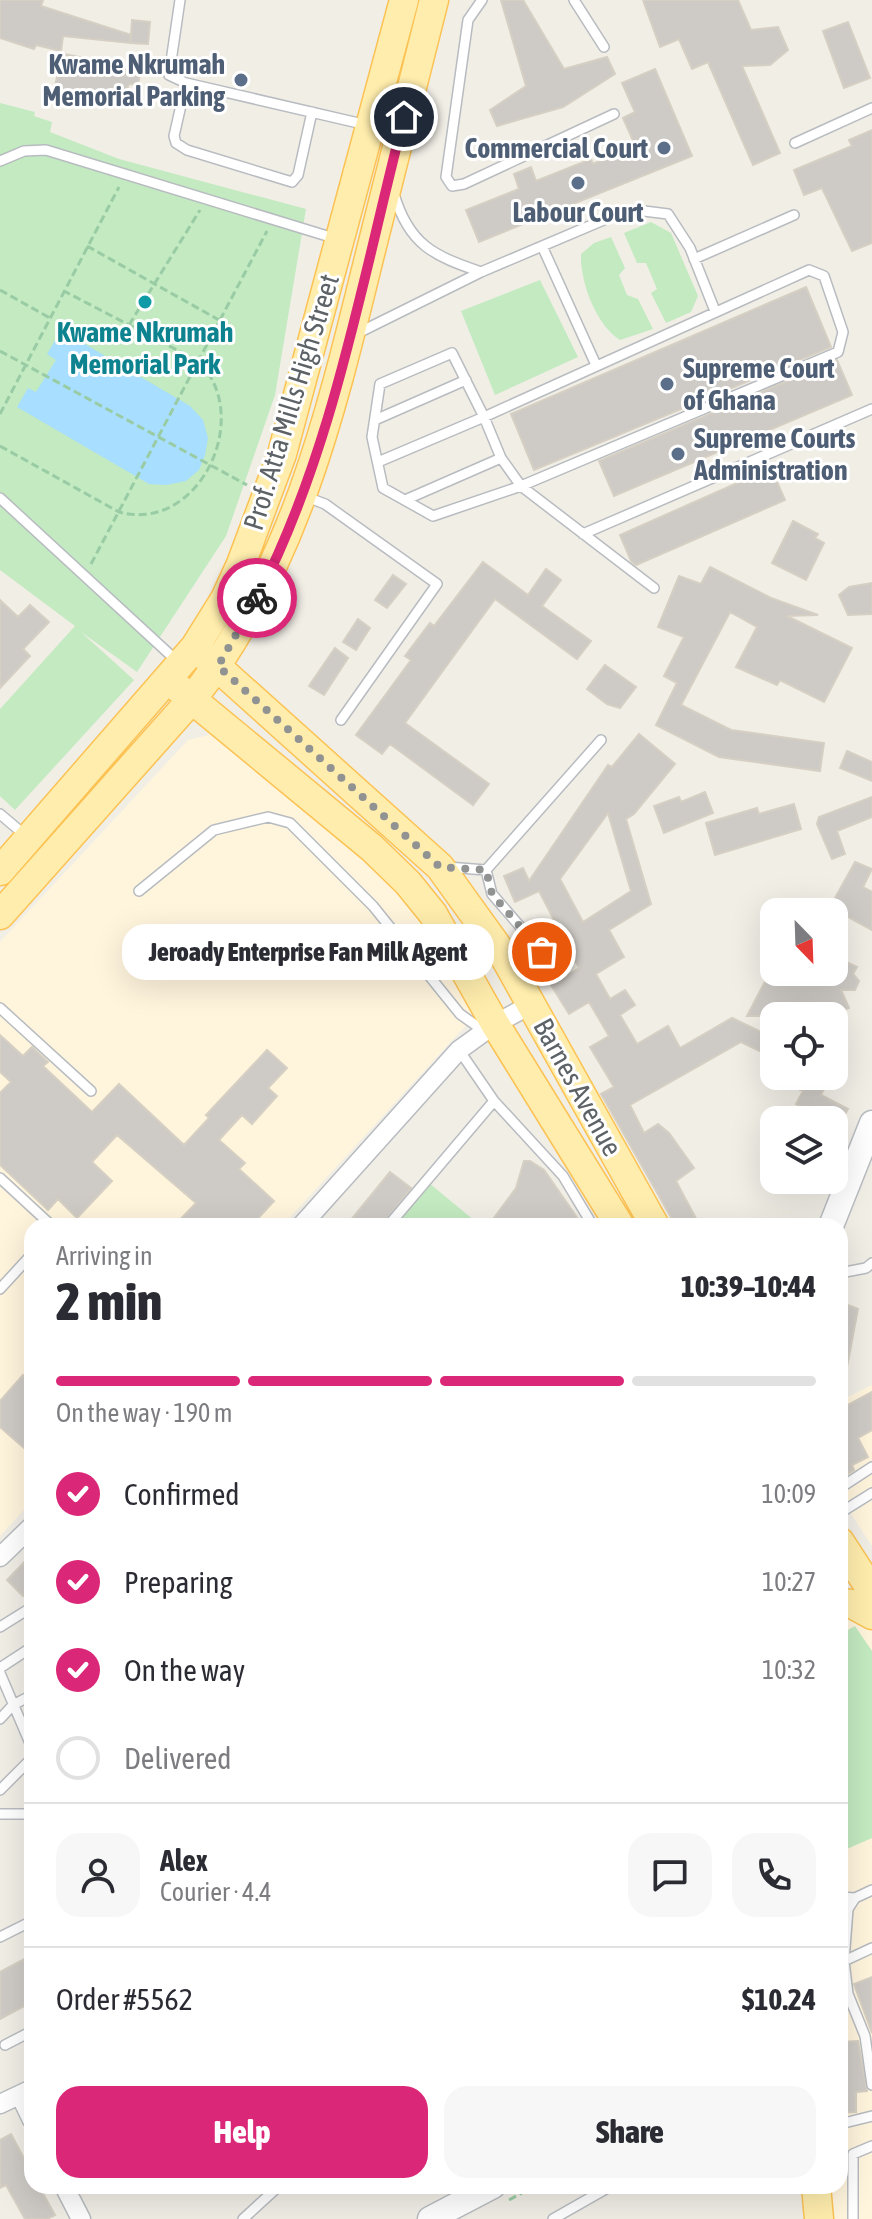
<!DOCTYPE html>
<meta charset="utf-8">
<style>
body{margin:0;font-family:"Asap Condensed",sans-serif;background:#f7f7f7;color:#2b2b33;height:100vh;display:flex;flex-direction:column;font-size:30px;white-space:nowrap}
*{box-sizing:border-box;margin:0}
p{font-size:26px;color:#7c7c81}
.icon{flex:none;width:44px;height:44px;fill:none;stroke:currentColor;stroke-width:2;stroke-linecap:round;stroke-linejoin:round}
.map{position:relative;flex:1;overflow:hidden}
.panel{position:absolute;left:24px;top:1218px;width:824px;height:976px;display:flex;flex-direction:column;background:#fff;border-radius:24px;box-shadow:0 8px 32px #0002}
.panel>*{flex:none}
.needle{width:52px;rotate:157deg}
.tools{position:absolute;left:760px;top:898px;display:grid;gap:16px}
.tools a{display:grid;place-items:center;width:88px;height:88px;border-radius:16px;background:#fff;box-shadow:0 8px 32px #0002;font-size:40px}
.pin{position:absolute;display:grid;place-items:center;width:68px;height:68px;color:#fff;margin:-34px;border:4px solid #fff;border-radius:50%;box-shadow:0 2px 8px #0007}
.courier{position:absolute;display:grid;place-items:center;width:80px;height:80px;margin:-40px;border:6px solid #db2777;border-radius:50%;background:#fff;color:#222;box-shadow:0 2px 10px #0007}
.bubble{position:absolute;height:56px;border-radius:24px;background:#fff;box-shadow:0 8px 32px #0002;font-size:26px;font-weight:800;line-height:56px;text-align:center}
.summary em{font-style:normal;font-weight:800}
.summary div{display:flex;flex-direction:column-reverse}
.summary{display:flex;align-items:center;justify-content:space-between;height:136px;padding:0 32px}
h1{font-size:52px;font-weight:800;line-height:60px}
.bar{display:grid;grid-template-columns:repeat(4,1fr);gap:12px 8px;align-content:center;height:96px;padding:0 32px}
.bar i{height:10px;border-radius:6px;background:#e1e1e2}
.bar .selected{background:#db2777}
.bar p{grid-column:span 4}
.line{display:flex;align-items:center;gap:20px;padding:0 32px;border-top:2px solid #e1e1e2}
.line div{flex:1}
.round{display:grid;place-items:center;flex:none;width:84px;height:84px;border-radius:24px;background:#f7f7f7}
ol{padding:0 32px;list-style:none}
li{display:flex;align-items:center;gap:24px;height:88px}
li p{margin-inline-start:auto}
li .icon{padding:8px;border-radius:50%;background:#db2777;color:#fff;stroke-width:4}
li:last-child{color:#7c7c81}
li i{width:44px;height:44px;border:4px solid #e1e1e2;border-radius:50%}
.primary-button{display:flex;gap:16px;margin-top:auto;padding:16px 32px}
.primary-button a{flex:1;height:92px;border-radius:24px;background:#db2777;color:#fff;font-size:32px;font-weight:800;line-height:92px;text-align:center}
.primary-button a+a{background:#f7f7f7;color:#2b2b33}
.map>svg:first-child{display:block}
</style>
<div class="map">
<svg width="872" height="2219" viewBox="0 0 872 2219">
<rect width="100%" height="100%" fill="#f1eee6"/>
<path fill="#fff5dd" d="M213,734L323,819L415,906L478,1012L282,1226H32V1501L0,1536V942L188,740Z
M872,1385V1546L840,1497V1401Z
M852,1614L872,1626V2219H832L827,2186H840V1615Z"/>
<path fill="#c3eac1" d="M0,103L35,112L34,116L52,122L50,132L119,159L306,209L275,395L226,536L137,672L81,632L134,680L15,810L0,796V709L75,626L0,570Z
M651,222L671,233L698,296L691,312L666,323L651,293L657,289L646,263H637L624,233Z
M611,237L625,268L619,275L627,295L638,299L653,329L620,340C596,325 580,282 581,254L594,243Z
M540,280L578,357L495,395L461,311Z
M429,1183L481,1226H393Z
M855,1626L872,1651V1838L840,1852V1634Z"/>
<path fill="#a8deff" d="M61,330L190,406L203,420L208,438L205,455L199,470L186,481L166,485L149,484L17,407L28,388L36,392L56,360L47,354Z"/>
<path fill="#cecac5" stroke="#d6cfc3" stroke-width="2" fill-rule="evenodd" d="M0,0H43L41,6L131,35L132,20L150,22L148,44L130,43L131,36L130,43L63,36L61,51L36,45L34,49L0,38Z
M501,0H523L564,69L607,57L615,74L563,107L497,126L490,110L526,86Z
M643,0H738L751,30L778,27L788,50L770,65L742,66L780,153L753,165L708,62L692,69L679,39L660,47Z
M848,22L870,78L844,88L823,31Z
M64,54L141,69L138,85L129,84L122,107L54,88Z
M655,69L692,156L479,242L466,210L519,189L514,174L531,167L536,181L591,159L593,164L635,145L623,118L635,112L622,83Z
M872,130V243L852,251L822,188L804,195L794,170L852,146L849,140Z
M806,287L831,347L534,470L511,414Z
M837,360L852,395L614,496L599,461Z
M771,468L785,500L636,565L631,561L620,535Z
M793,521L818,534L815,538L824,543L806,580L772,563Z
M483,562L528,595L546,569L561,580L542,606L591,641L577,659L495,599L405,723L489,784L473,805L390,744L382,754L356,735L411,660L405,656L430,623L434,626Z
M710,567L771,598L818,615L787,616L852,648L824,702L780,680L777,685L736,667L757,627L730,612L681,705L731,730L824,743L820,771L719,757L656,725L677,683L664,676L684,637L658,627L679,576L701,584Z
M393,575L406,584L387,608L375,600Z
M872,583V614L848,615L839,595L849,587Z
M0,600L18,617L30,605L49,622L23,649L30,656L0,688Z
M358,619L370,628L356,650L343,642Z
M335,648L348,658L324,695L309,686Z
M605,665L636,687L620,708L607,704L587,689Z
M639,734L675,764L634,814L626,819L651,904L609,930L624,957L596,974L610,999L625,990L635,1005L620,1015L637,1044L668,1026L680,1048L732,1018L774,1038V1058L741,1042L630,1105L644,1133L658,1124L669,1133L694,1168L676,1181L700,1226H676L601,1094L614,1087L590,1047L609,1036L589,1002L569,1014L551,985L579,968L539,891L515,902L504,876L523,868L529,881L608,765L612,767ZM608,813L631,891L583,922L560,879Z
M847,751L872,762V781L840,768Z
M705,792L713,813L664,833L654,806L679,797L681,802Z
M872,797V817L837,831L845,854L832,859L817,824L819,817Z
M794,804L801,829L715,855L706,823L757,808L759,814Z
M855,862L872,869L863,887L872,892V930L830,907Z
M834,956L857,967L853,974L859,981L855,990H841L849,1008L828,1016H747L770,972H834Z
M0,1035L23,1056L32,1047L48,1062L43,1066L92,1112L119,1084L184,1145L209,1118L206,1115L267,1050L287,1068L268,1088L277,1096L252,1124L242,1115L219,1140L245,1163L239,1169L274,1201L251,1226H174L196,1203L117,1135L92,1162L112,1181L77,1218L58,1199L48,1210L0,1165V1093L11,1082L0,1072Z
M769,1076H830L821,1095L848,1109L839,1126L834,1120H827L796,1104L803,1091Z
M524,1161H530L544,1170L583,1226H488L516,1188Z
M390,1172L411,1188L381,1226H346Z
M840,1302L858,1309L847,1367H840Z
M23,1375L32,1384V1455L0,1427V1401Z
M872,1392V1430L858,1438L868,1457L852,1465L854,1470L840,1479V1409Z
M32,1554V1587L23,1596L7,1580Z
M32,1955V2002L0,2019V1972Z
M872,1977V2033L854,1984Z
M858,2041L867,2091L856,2092V2112L840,2113V2042Z
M11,2134L32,2173V2186H39L55,2215L47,2219H25L6,2185L0,2188V2140Z"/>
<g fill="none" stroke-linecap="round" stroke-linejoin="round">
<defs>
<path id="lane" d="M180,0L169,75L186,83L367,125
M482,0L468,20L446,177L452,186L464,184L614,114
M574,0L604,47
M186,83L174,136L176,143L187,150L292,182L298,175L312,112
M795,143L872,108
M0,161L24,151L46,150L337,239
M394,194C409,245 434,256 481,272
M542,246L596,365
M694,259L794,215
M358,333L481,272L613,216L644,211L668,214L690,248L715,311
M375,420L466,380
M378,462L484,417L452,353L380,384L372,437L383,488L433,516L521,486L838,352L843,332L824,276L809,270L484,417L501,458L521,486L654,588
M304,496L325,504L437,584L341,720
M0,498L178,662
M405,500L501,458
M583,534L872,409
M0,814L26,836
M447,867L486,870L492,894L542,952
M486,870L601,740
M139,891L214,830L268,817L290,823L373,906L460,1014L484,1031
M0,1008L91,1091
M494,1101L563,1176L593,1226
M0,1178L52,1226
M388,1226L494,1101L459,1050
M840,1273L866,1268L872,1263
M0,1289L32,1254
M840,1488L872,1467
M840,1513L872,1493
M0,1627L32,1607
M0,1668L32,1647
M0,1673L32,1748
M0,1719L13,1705L32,1695
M0,1790L32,1758
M0,1814H32
M840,1897L855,1898L872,1890
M855,1898L848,1909L844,1961L848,1994L865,2036L872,2085
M0,1937L32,1921
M844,1961L872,1948
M5,2045L32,2031
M840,2124L872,2116
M243,2219L279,2186
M553,2219L611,2186
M853,2219V2154L872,2146"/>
<path id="street" d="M301,1226L459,1050L495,1024L532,1004
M0,1557L32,1526
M20,2095L32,2120
M0,2104L32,2089
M64,2186L81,2219"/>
<path id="secondary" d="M831,1226L872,1123
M430,2219L493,2186"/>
<path id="primary" d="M204,655L440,867L504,956L655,1226
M177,687L372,848L408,883L433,914L495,1024L620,1226
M0,871L195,647L225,599L241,564L282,454L404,0
M0,915L193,698C294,567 330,417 369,258C390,172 412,86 434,0
M840,1542L872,1591
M840,1603L852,1604L872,1615
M816,2186L819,2219"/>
</defs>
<use href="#lane" stroke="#b8bcc0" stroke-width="12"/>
<use href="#street" stroke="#b8bcc0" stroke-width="21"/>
<use href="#secondary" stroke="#b9bdc2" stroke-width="27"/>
<use href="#primary" stroke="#fcc253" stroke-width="31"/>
<path stroke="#99cca4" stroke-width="3" stroke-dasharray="8 4" stroke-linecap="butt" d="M87,246L219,320
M0,290L50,318
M129,325L200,210
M0,351L247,485
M0,414L119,187
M0,446L119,512C199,534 255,416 198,361L64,291
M91,564L267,231
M509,2200L534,2186"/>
<use href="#lane" stroke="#fff" stroke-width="9"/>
<use href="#street" stroke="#fff" stroke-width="18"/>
<use href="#secondary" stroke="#fff" stroke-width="24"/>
<use href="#primary" stroke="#ffedad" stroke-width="28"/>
</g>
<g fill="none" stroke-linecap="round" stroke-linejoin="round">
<path stroke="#919393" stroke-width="8" stroke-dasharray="0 14.4" d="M257,598L218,666L440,867L486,870L492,894L542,952"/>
<path stroke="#db2777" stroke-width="10" d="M257,598C334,449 362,279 404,117"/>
</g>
<g fill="#5c6f8a" stroke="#fff" stroke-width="3">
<circle cx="241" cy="80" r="8"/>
<circle cx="664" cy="148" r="8"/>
<circle cx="578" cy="183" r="8"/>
<circle cx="667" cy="384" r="8"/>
<circle cx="678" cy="454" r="8"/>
</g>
<circle fill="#0f9aa8" stroke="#fff" stroke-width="3" cx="145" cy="302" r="8"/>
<g text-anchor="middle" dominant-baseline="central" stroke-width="6" stroke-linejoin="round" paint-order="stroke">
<g font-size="28" font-weight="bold" fill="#4e5e75" stroke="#fff" text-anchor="end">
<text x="225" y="64">Kwame Nkrumah<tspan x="225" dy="32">Memorial Parking</tspan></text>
<text x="648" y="148">Commercial Court</text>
<text x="578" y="212" text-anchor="middle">Labour Court</text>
<text x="683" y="368" text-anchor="start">Supreme Court<tspan x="683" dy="32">of Ghana</tspan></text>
<text x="694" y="438" text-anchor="start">Supreme Courts<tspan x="694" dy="32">Administration</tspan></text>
</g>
<g font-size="28" font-weight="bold" fill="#0d838f" stroke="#fff">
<text x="145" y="332">Kwame Nkrumah<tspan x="145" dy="32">Memorial Park</tspan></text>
</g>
<g font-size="28" fill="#5d6267" stroke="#fff">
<text transform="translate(291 402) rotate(-73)">Prof. Atta Mills High Street</text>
<text transform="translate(578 1087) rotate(61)">Barnes Avenue</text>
</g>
</g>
</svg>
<div class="tools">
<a><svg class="needle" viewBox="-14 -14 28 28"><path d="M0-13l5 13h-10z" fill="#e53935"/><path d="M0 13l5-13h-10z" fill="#7c7c81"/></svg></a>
<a><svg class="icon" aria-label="locate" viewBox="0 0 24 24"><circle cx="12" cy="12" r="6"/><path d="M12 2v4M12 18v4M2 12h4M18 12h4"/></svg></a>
<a><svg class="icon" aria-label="layers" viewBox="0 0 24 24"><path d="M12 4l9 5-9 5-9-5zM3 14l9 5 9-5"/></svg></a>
</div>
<div class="pin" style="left:542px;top:952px;background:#ea580c"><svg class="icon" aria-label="bag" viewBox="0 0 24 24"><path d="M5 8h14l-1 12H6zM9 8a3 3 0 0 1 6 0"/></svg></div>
<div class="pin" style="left:404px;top:117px;background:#1f2937"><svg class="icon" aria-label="home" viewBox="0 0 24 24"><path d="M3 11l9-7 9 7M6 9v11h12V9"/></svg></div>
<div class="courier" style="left:257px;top:598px"><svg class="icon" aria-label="bike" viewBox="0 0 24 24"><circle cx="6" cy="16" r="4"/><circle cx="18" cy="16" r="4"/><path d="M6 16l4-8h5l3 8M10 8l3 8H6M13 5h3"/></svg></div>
<div class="bubble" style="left:122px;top:924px;width:372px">Jeroady Enterprise Fan Milk Agent</div>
<section class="panel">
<div class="summary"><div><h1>2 min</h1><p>Arriving in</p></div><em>10:39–10:44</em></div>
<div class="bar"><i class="selected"></i><i class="selected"></i><i class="selected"></i><i></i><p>On the way · 190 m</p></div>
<ol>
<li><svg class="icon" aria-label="check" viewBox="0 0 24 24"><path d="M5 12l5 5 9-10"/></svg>Confirmed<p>10:09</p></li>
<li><svg class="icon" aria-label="check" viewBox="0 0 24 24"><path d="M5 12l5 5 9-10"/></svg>Preparing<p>10:27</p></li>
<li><svg class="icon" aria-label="check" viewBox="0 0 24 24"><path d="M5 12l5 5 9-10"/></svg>On the way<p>10:32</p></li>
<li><i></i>Delivered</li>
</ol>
<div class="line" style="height:144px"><a class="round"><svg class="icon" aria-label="person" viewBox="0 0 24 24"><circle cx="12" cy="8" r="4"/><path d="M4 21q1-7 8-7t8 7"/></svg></a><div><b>Alex</b><p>Courier · 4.4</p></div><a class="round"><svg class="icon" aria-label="chat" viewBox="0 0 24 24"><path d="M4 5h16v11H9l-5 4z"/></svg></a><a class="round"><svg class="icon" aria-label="phone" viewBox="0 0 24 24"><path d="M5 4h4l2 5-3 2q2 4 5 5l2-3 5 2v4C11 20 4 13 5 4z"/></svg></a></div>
<div class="line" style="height:104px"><div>Order #5562</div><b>$10.24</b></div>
<div class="primary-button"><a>Help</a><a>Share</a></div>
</section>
</div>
